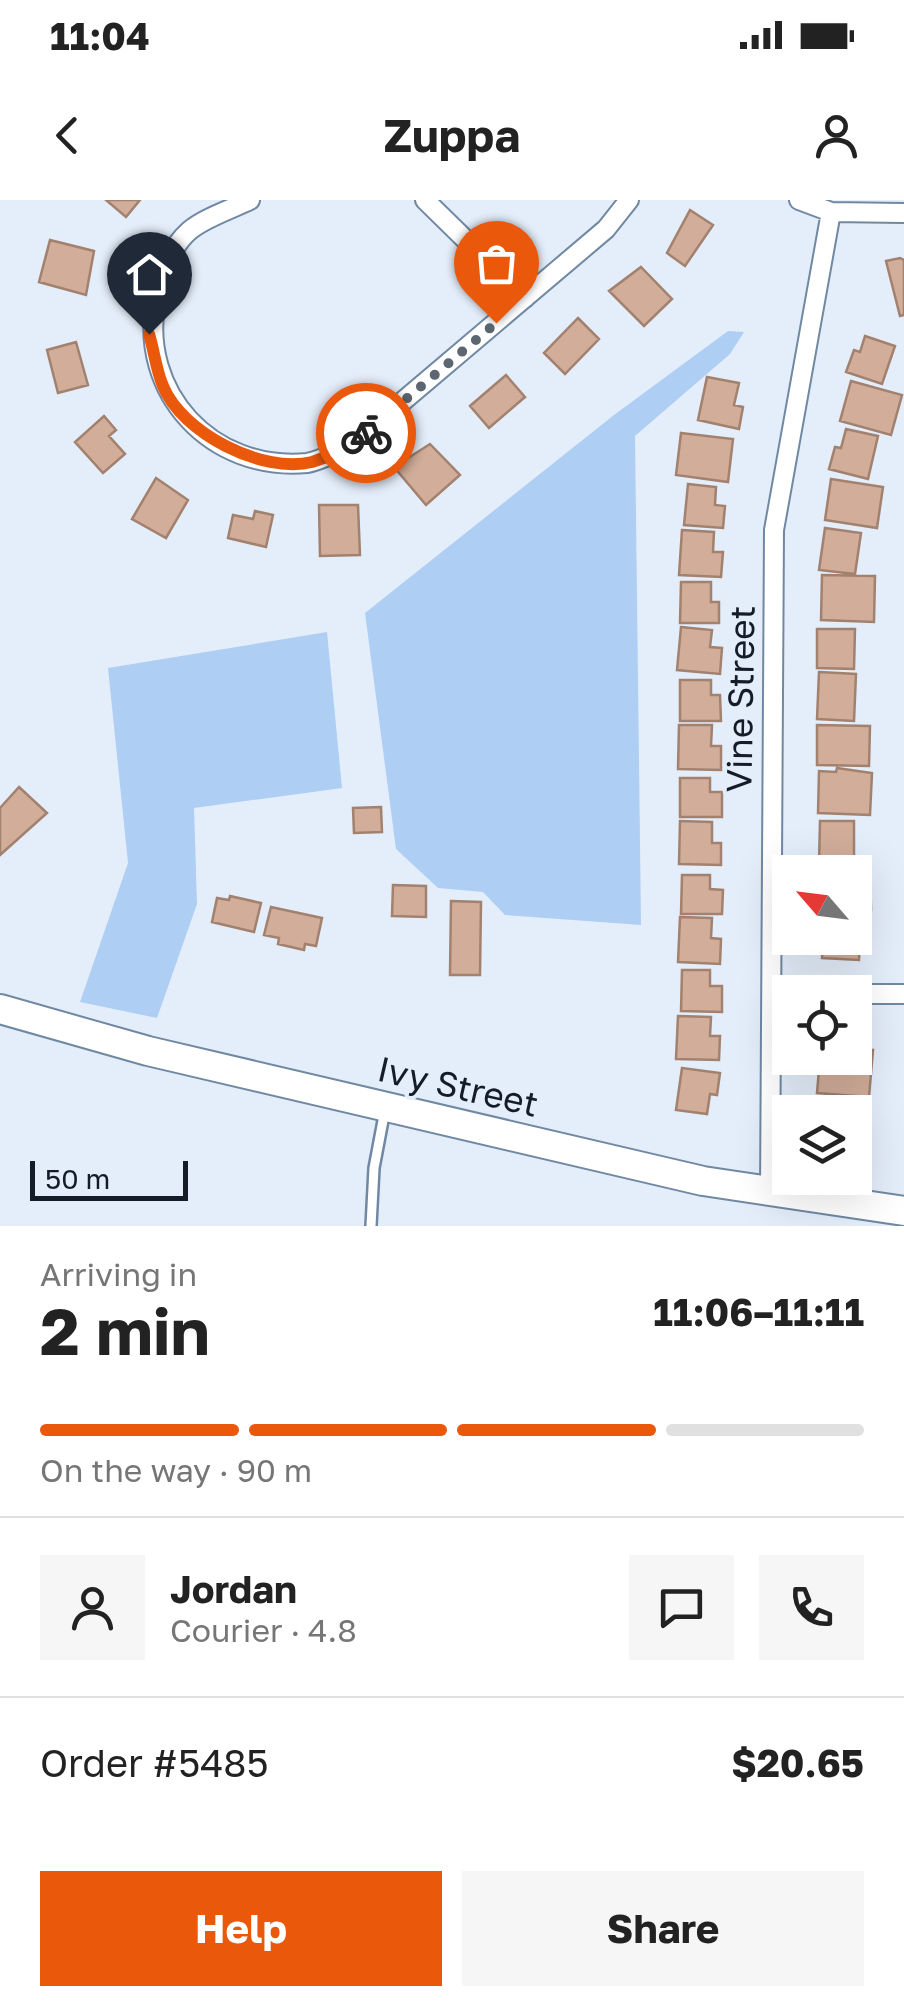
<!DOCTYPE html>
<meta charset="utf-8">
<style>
body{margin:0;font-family:"Golos Text",sans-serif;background:#f6f6f6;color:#222;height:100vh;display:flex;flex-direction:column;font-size:38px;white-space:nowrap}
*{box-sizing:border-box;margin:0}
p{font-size:32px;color:#767676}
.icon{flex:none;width:55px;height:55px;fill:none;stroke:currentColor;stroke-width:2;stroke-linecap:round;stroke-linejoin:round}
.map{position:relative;height:1026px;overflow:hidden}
.sheet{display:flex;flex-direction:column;background:#fff;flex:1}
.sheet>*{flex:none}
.needle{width:65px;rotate:298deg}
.controls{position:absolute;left:772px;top:655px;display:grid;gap:20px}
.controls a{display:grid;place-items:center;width:100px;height:100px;border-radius:0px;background:#fff;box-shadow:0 10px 40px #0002;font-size:50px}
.scale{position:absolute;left:30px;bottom:25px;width:158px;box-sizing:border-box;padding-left:10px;border:5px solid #131c27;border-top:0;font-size:28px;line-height:35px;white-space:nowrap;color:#131c27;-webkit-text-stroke:8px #e4eefa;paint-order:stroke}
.pin{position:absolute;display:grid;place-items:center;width:85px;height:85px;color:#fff;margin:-102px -42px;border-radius:50% 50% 50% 0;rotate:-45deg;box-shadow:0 0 10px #0007}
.pin .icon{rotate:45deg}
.courier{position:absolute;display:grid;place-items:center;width:100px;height:100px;margin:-50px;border:8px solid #ea580c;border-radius:50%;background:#fff;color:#222;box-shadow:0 2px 12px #0007}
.head em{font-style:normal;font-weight:700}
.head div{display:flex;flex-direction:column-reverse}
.head{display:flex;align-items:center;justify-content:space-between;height:170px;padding:0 40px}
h1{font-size:65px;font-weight:700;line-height:75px}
.bar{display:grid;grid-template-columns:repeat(4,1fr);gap:15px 10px;align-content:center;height:120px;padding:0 40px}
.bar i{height:12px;border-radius:8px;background:#e0e0e0}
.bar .current{background:#ea580c}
.bar p{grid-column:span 4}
.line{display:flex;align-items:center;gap:25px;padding:0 40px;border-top:2px solid #e0e0e0}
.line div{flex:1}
.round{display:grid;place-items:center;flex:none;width:105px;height:105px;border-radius:0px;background:#f6f6f6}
.cta{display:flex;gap:20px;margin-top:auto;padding:20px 40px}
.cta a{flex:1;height:115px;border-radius:0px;background:#ea580c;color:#fff;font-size:40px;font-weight:700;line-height:115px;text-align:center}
.cta a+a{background:#f6f6f6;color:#222}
.status{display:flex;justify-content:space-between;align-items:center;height:70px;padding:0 50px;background:#fff;direction:ltr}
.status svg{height:28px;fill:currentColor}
header{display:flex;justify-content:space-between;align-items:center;height:130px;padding:0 40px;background:#fff;font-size:45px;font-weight:700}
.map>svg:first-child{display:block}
</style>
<div class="status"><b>11:04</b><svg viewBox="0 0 49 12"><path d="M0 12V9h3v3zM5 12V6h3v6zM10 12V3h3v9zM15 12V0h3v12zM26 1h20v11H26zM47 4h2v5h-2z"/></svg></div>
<header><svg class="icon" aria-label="back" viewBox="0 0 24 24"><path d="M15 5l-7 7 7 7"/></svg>Zuppa<svg class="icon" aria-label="person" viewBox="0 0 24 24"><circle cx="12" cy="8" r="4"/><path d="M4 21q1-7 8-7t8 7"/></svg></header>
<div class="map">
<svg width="904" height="1026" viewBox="0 0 904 1026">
<rect width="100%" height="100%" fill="#e4eefa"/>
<path fill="#aecef4" d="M728,131L744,132L730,154L635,236L641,725L505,715L483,692L438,688L396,649L365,413L614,215Z
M327,432L342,588L194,608L197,704L157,818L80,802L128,663L108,468Z"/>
<path fill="#d1ad9a" stroke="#a2816f" stroke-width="2.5" d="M106,0H140L126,17Z
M690,10L713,25L685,66L667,53Z
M50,40L94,51L86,95L39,82Z
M900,58L904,60V115L900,116L886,61Z
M641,67L672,99L644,126L609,91Z
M578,118L599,139L565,174L544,153Z
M865,136L895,146L882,184L846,172L854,150L860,152Z
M76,142L88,185L58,193L47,150Z
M506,175L525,197L489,228L470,206Z
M707,177L739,183L734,205L743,207L739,229L698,220Z
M851,181L902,195L891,235L840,221Z
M104,216L116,230L109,236L125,254L103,273L75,242Z
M846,229L878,236L868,279L829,269L835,247L841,248Z
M681,233L733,239L728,282L676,275Z
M430,244L460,275L426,305L394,267Z
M156,278L188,300L166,338L132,319Z
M831,279L883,287L877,328L825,320Z
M688,284L716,287L715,305L725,306L723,328L684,325Z
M319,305H358L360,355L320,356Z
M255,311L273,315L266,347L228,338L233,315L253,319Z
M825,328L861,333L855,374L819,370Z
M682,330L714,332L713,352H723L721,377L679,375Z
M822,375L875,376L874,422L821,420Z
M681,382H711V402H719V423H680Z
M681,427L712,430L710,447L722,448L720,474L677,470Z
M817,429H855L854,469L817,468Z
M819,472L856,474L854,521L817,519Z
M680,480H711V495H720L721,521H680Z
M679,525H712L711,546H721V570L678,569Z
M817,525L870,526L869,566L817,565Z
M837,568L872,573L870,615L818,613L819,571L836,572Z
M680,578H710V592H722V617H680Z
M19,587L47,613L0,655V608Z
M381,607L382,632L354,633L353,608Z
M680,621L712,622V643H721V665L679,664Z
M820,621H854V663H819Z
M870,667L871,710H855V672H817V668Z
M682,675H710V689L723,690L722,714H681Z
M393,685L426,686V717L392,716Z
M230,696L261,703L254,732L212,722L217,698L229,700Z
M451,701L481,702L480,775H450Z
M271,707L322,718L316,746L305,744L304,750L278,744L279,738L264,735Z
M855,715H861L859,760L822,758L823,738H855Z
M680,717L712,718L711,738L721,739L720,764L678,762Z
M682,770H710V786H722V812L681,811Z
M678,816L711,817L710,836H720L719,860L676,859Z
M855,849L873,850L869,897L817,893L820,858H855Z
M682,868L720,873L717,895L710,894L707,914L676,910Z
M816,897L858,904L855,922V912H814Z"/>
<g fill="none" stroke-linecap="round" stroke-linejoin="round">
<defs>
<path id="lane" d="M371,1026L374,968L385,910"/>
<path id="street" d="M250,0C232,9 204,18 189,31C170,48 160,76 156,100C138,192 211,272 307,263C321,261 337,251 350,246L606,29L629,0
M425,0L525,98
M799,0L831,12L904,13
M855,794H904
M770,992L774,330L831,12"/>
<path id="secondary" d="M0,809L148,851L703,981L904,1011"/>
</defs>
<use href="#lane" stroke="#7188a3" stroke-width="14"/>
<use href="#street" stroke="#7188a3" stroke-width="22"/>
<use href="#secondary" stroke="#7188a3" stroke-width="32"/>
<use href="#lane" stroke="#fff" stroke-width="9"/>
<use href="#street" stroke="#fff" stroke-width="18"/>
<use href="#secondary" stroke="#fff" stroke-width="28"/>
</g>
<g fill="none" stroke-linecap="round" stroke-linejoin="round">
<path stroke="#5c6671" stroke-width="10" stroke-dasharray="0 18" d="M366,233L496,123"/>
<path stroke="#ea580c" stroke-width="12" d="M149,134C154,150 156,170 163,186C182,233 262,274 312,262C332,256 350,246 366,233"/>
</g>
<g text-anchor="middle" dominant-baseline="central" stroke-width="8" stroke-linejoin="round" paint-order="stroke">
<g font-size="35" fill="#131c27" stroke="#e4eefa">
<text transform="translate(740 499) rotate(-89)">Vine Street</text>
<text transform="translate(458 886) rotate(13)">Ivy Street</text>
</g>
</g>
</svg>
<div class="controls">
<a><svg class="needle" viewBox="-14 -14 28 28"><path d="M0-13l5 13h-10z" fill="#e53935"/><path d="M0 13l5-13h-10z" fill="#767676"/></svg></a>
<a><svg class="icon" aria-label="locate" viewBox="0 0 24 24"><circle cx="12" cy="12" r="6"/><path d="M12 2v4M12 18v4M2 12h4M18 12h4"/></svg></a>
<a><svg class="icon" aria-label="layers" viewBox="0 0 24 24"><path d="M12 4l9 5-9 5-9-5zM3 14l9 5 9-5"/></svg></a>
</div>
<div class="scale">50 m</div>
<div class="pin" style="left:496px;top:123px;background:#ea580c"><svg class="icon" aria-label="bag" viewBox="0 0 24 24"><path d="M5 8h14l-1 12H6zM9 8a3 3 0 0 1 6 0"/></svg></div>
<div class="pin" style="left:149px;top:134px;background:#1f2937"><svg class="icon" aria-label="home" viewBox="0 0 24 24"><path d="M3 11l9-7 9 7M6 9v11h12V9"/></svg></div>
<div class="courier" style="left:366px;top:233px"><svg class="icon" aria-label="bike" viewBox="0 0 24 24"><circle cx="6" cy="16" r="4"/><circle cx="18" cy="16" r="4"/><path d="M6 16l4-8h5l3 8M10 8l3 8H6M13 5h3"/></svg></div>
</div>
<section class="sheet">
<div class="head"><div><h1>2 min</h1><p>Arriving in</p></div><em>11:06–11:11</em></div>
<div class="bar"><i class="current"></i><i class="current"></i><i class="current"></i><i></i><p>On the way · 90 m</p></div>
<div class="line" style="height:180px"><a class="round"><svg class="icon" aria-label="person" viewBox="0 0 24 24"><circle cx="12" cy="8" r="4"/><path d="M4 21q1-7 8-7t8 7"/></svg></a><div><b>Jordan</b><p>Courier · 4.8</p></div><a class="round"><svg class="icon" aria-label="chat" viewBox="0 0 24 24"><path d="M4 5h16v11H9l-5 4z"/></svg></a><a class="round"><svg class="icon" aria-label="phone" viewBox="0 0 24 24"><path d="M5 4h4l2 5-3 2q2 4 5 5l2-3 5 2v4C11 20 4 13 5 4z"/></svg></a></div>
<div class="line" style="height:130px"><div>Order #5485</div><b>$20.65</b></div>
<div class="cta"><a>Help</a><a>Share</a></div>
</section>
